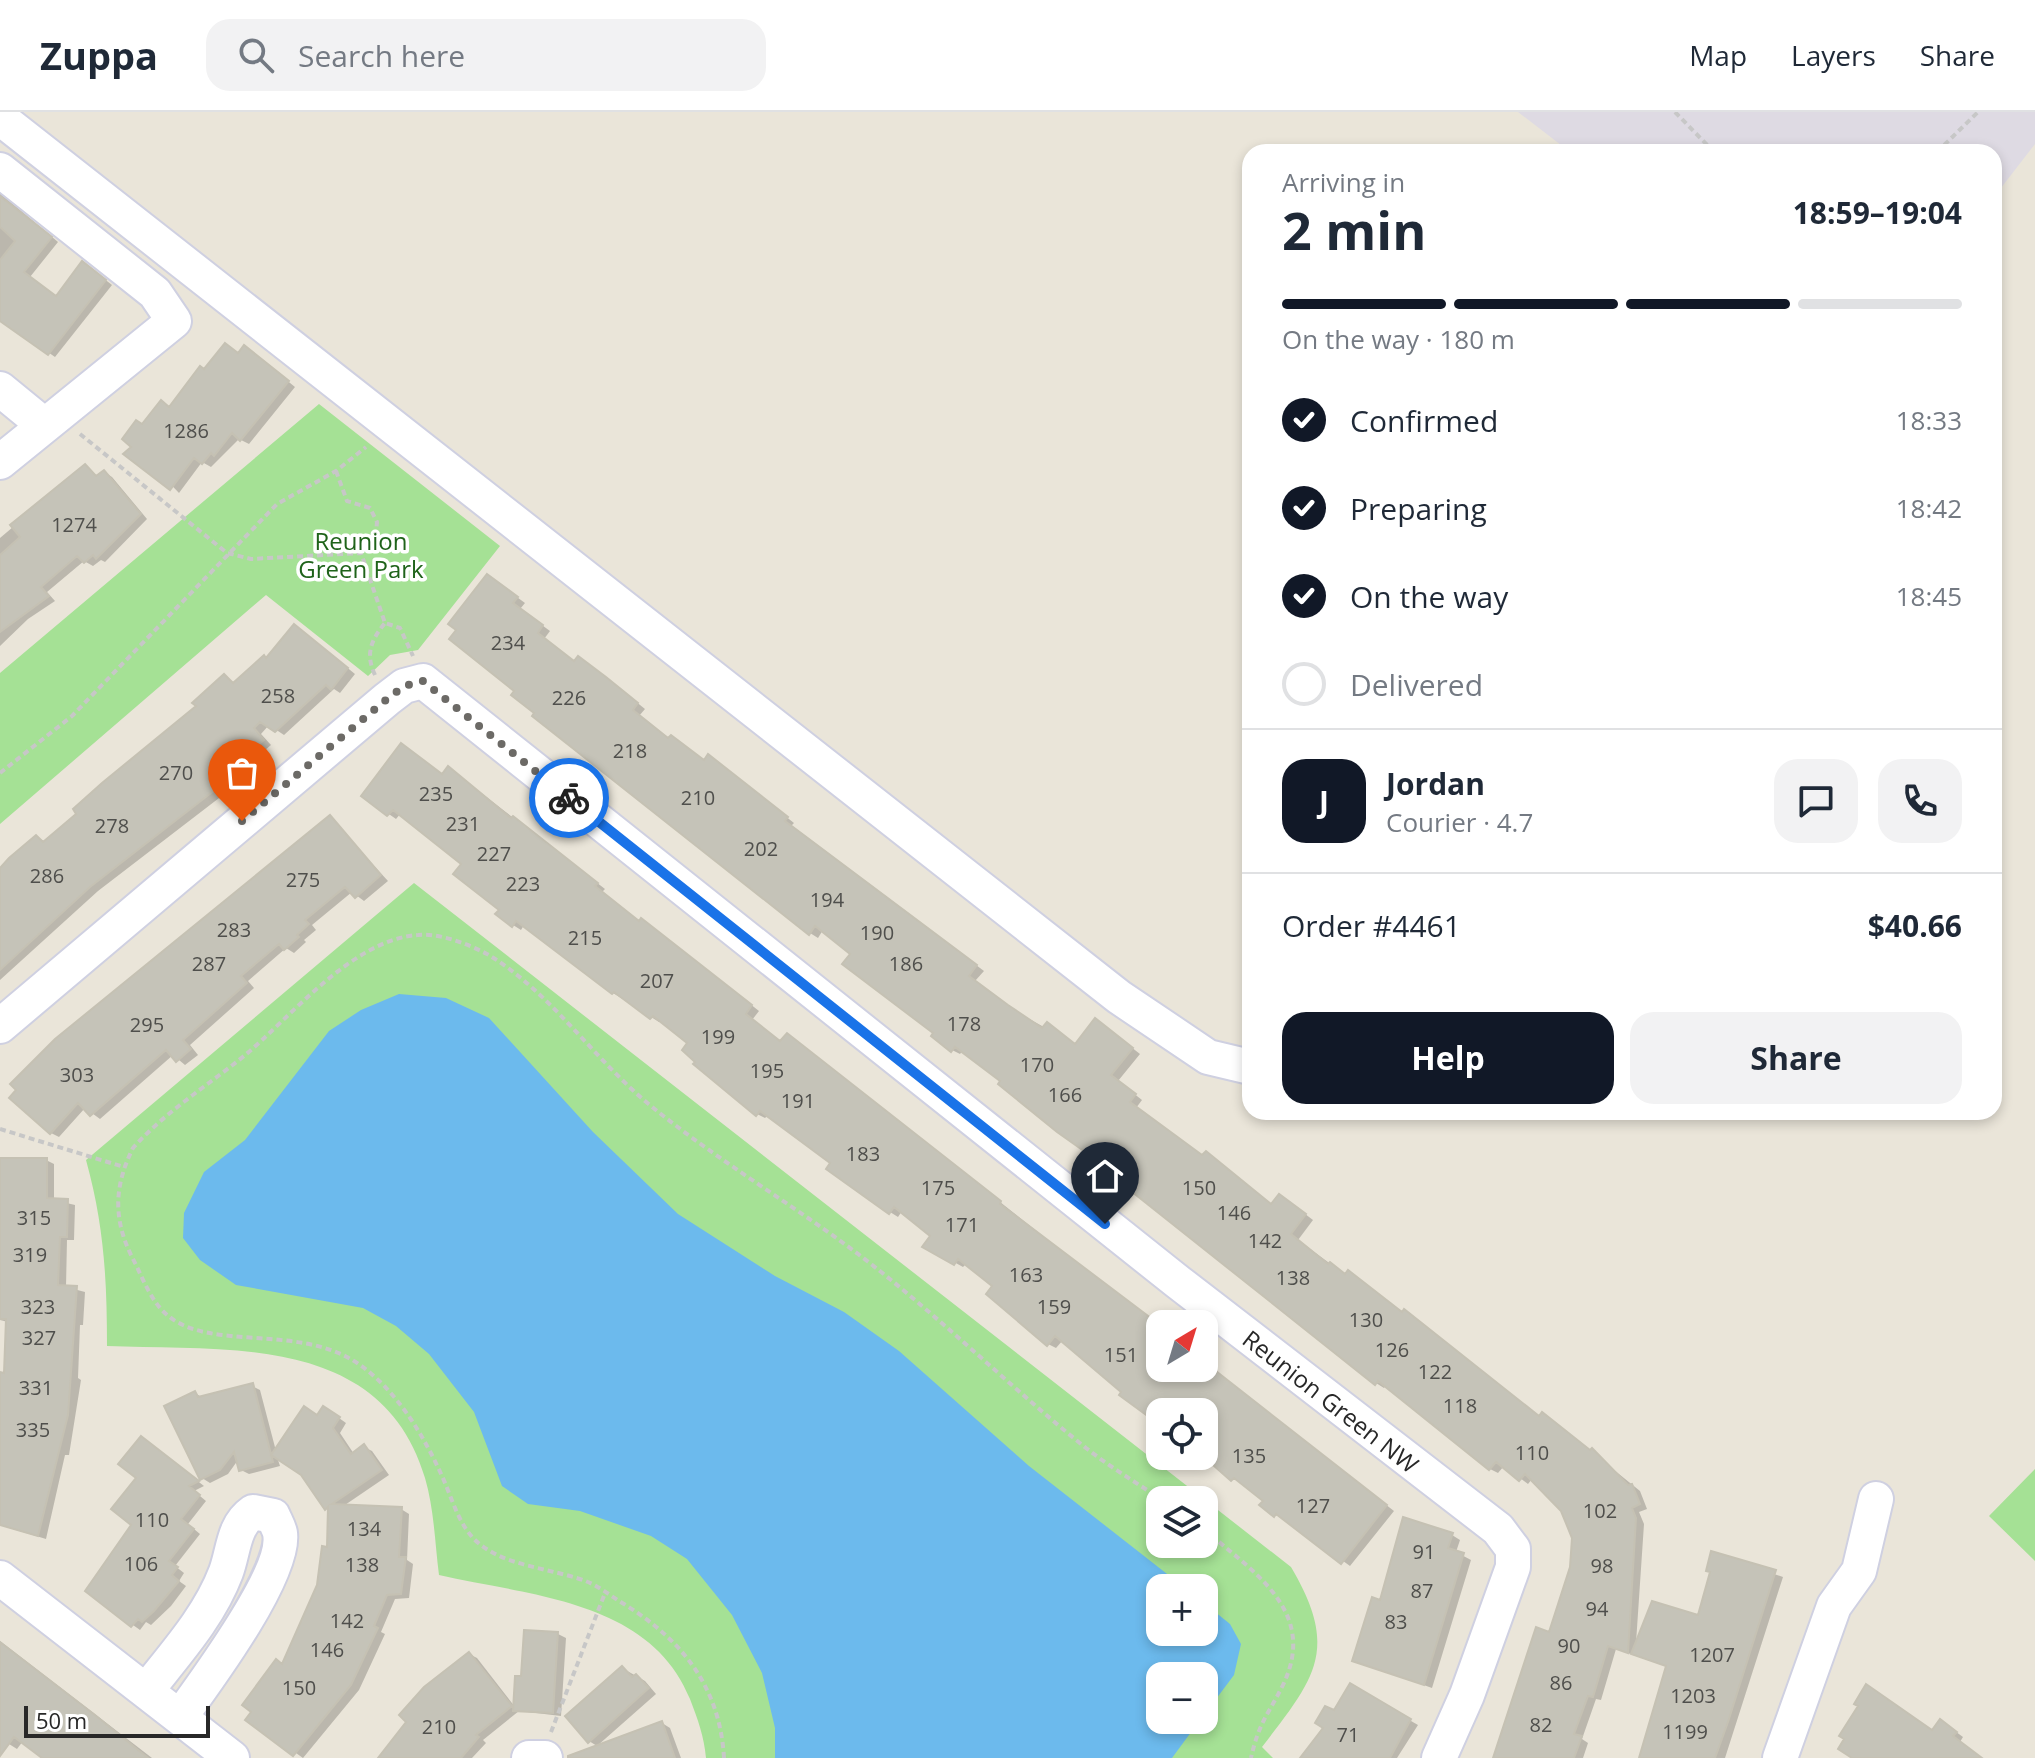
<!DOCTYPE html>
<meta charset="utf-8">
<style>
body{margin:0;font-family:"Open Sans",sans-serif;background:#f2f2f3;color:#1f2937;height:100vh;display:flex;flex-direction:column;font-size:30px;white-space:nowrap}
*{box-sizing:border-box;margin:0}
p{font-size:26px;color:#747a83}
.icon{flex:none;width:44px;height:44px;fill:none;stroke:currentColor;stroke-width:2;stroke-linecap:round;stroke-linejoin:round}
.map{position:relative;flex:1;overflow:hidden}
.drawer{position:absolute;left:1242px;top:32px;width:760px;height:976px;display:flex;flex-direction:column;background:#fff;border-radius:24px;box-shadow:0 4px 12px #0003}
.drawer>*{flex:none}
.needle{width:52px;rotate:38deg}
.controls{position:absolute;left:1146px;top:1198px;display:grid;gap:16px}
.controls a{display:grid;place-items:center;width:72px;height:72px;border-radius:16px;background:#fff;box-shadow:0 4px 12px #0003;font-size:40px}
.scale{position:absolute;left:24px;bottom:20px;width:186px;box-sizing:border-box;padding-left:8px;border:4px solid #282828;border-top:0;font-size:22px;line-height:28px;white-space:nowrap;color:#282828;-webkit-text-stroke:6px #fff;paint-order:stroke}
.pin{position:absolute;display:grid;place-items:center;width:68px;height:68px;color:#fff;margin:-82px -34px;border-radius:50% 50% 50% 0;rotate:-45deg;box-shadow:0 0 8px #0007}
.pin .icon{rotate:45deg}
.courier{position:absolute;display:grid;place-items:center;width:80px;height:80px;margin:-40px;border:6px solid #1a73e8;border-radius:50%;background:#fff;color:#222;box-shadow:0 2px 10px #0007}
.headline em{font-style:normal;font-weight:700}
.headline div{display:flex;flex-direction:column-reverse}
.headline{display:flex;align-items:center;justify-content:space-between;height:136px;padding:0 40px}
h1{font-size:52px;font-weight:700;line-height:60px}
.bar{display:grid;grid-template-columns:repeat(4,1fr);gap:12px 8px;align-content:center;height:96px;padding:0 40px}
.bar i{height:10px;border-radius:6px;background:#e0e1e3}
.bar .current{background:#111827}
.bar p{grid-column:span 4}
.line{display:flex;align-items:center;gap:20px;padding:0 40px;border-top:2px solid #e0e1e3}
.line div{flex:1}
.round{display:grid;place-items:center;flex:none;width:84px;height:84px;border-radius:24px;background:#f2f2f3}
ol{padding:0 40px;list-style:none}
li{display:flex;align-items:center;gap:24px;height:88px}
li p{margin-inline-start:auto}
li .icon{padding:8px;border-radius:50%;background:#111827;color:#fff;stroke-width:4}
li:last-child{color:#747a83}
li i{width:44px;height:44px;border:4px solid #e0e1e3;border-radius:50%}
.action{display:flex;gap:16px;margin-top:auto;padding:16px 40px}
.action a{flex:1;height:92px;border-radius:24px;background:#111827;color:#fff;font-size:32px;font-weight:700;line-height:92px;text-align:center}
.action a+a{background:#f2f2f3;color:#1f2937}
header{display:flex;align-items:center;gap:48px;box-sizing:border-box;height:112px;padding:0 40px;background:#fff;border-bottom:2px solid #e0e1e3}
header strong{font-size:38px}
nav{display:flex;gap:44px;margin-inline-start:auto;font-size:28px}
.search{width:560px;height:72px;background:#f2f2f3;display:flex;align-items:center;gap:20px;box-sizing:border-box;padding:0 28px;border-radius:24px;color:#747a83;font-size:30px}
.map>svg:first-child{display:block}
</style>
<header>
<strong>Zuppa</strong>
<div class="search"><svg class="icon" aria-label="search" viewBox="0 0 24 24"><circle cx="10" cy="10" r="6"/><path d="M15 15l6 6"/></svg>Search here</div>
<nav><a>Map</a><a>Layers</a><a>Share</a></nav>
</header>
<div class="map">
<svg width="2035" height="1646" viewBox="0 0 2035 1646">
<rect width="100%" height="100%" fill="#eae5d9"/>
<path fill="#dedae3" d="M1518,0H2035V32L1994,85V40H1570Z"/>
<path fill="#a5e195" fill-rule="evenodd" d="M319,292L500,434L418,538L390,543L368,564L266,483L0,712V561Z
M414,771L1291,1455C1340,1538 1315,1566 1262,1635L1273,1646H706C704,1624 698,1608 690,1587C650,1488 530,1484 439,1463C435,1432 434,1396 425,1366C382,1221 226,1239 107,1234C107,1167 104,1113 86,1048ZM1160,1388H1204V1432H1160ZM1160,1476H1204V1520H1160ZM1160,1564H1204V1608H1160Z
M2035,1357V1449L1989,1404Z"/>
<path fill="#6cbaed" d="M399,882L446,886L489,906L593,1020L678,1102L775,1164L844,1200L899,1239L1029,1354L1185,1476H1160V1520H1204V1491L1230,1512L1241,1532L1234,1563L1204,1603V1564H1160V1608H1200L1172,1646H775V1616L762,1561L732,1503L687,1447L651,1424L580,1399L528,1392L502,1374L474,1300L429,1242L396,1214L363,1196L236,1173L200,1148L183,1126L184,1101L204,1060L245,1028L329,919L361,898Z"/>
<path fill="#0003" d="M0,81L58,130L30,165L57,186L89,155L112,173L55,245L0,207Z
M252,240L295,275L249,332L239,327L211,355L202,350L179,381L134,334L143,314L170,296L205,260L239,243Z
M85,354L98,365L104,360L112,365L147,407L105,450L101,448L93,454L84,449L47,480L55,489L28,507L0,534V426Z
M495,469L525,491L520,497L550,519L544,527L575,551L614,572L645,597L639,604L669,627L705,650L716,649L794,711L791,714L984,859L975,869L1017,900L1076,933L1103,913L1140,942L1118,969L1142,988L1136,996L1273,1094L1288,1089L1313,1108L1298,1128L1540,1306L1543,1302L1551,1307L1640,1379L1647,1397L1639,1400L1644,1412L1636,1531L1700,1505L1712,1460L1713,1442L1783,1465L1725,1646H1641L1668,1555L1616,1537L1601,1588L1596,1587L1582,1627L1588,1631L1583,1646H1494L1551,1522L1572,1455L1574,1426L1563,1398L1532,1367L1528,1372L1504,1354L1498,1361L1490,1357L1386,1273L1384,1276L1376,1271L1003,969L963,938L960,942L952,938L853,841L823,818L818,826L810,821L537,601L517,579Z
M302,519L355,562L340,581L334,577L284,623L269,613L261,622L271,633L218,678L223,683L98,779L0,868V757L36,725L46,730L199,595L225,564L235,572Z
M449,656L605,777L602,780L640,811L650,813L759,899L752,908L782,931L796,928L1160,1217V1256H1204V1251L1394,1399L1350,1454L1284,1406L1275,1403L1266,1388L1201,1344L1204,1300H1160V1312L1063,1228L1056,1236L1048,1232L995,1174L967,1151L963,1155L925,1134L933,1124L902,1099L898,1105L890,1100L833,1051L768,1003L765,1006L757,1002L690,931L661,908L659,910L613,881L524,813L521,818L513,813L464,752L401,701L396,707L363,684L443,664Z
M330,706L388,769L364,789L352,780L312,813L316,818L304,828L306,830L294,841L286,836L248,869L254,876L190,933L198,943L185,953L173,943L100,1007L85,996L59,1025L51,1021Z
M0,1048H46L54,1052V1088L75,1093L74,1128H67L66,1175L85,1180L83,1213H80L78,1266L81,1268L69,1343H65L46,1427L0,1413V1262L6,1263L8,1210L0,1208Z
M252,1274L260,1278L276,1339L318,1305L332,1301L346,1311L340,1321L354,1342L364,1335L372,1339L389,1363L342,1395L401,1397L409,1402L407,1448L413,1452L409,1486L395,1487L381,1520L385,1522L359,1578L303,1646L248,1607L283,1554L319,1473L328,1437L330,1399L302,1362L277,1345L280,1354L249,1362L241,1358L238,1348L228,1362L210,1371L202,1366L195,1281L203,1286Z
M149,1331L204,1374L194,1379L206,1389L188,1412L200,1422L175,1454L184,1461L179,1469L186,1474L171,1494L151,1513L146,1510L140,1518L133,1513V1412L138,1366Z
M1452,1423L1460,1428L1456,1440L1471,1448L1432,1576L1354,1548Z
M558,1522L566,1526L561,1604L519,1599L483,1628L486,1631L472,1646H380L469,1542L477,1546L515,1595L523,1566Z
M0,1529L152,1646H45L23,1629L17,1637L9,1632L0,1625Z
M622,1556L645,1569L656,1582L597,1634L589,1629Z
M1350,1574L1418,1613L1397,1646H1302Z
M662,1611L670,1616L681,1646H599Z
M1948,1614L1963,1625L1960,1630L1981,1646H1855Z"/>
<path fill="#c5c3b8" stroke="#c5c1b3" stroke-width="2" d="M0,84L52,125L24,160L56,184L82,149L106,168L48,243L0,209V148L15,129L0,115Z
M225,231L238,241L244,233L289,269L240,329L232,321L214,344L211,341L202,352L194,346L170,378L123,342L131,335L122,327L136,308L142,312L161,288L169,295L200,254L204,257Z
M85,352L96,364L104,358L141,402L96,447L93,443L84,451L77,444L41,475L49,484L0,520V443L20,425L10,413Z
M487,462L518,485L513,491L543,513L538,521L574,549L578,544L606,565L638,591L633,598L668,626L671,623L704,648L708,642L788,705L785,709L977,853L969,864L1008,893L1042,916L1047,910L1075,932L1095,906L1133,936L1111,963L1136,982L1130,990L1202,1043L1206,1039L1271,1092L1279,1082L1306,1102L1291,1122L1328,1152L1330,1150L1345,1162L1348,1158L1402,1200L1404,1197L1539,1304L1542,1300L1590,1338L1592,1336L1628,1373L1632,1372L1640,1392L1632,1396L1636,1406L1628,1541L1608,1534L1593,1585L1588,1584L1574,1622L1582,1624L1574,1646H1493L1536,1515L1549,1520L1570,1455L1572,1426L1561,1399L1525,1362L1519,1369L1496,1350L1489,1358L1378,1269L1375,1273L1126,1075L1129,1071L1057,1020L998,972L1000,969L955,935L951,940L931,924L933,921L842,852L850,842L815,814L809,823L532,604L534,601L511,583L514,579L449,527L456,518L448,512Z
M294,512L348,556L331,578L326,573L275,620L260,610L254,616L264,628L212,672L216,677L90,775L0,858V756L9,746L36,723L43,730L76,702L73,697L102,671L196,594L192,591L224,562L233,571L264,543L266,546Z
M401,631L442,662L448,654L511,706L513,704L598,771L595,774L639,809L641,806L752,893L746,902L780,929L787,921L1001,1089L1000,1092L1160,1213V1256H1212L1387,1393L1341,1452L1276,1402L1274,1405L1259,1393L1263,1389L1234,1366L1231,1369L1204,1345V1300H1160V1313L1119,1283L1121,1280L1055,1224L1047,1234L986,1182L992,1174L958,1147L954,1153L922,1135L930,1124L894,1095L889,1102L826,1057L830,1051L760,999L756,1004L693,952L695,950L682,938L687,931L653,904L650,907L614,880L612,882L516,809L512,815L495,802L499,798L453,762L461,752L393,698L387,704L361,684Z
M330,703L381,763L355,786L345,775L305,808L309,812L297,823L299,825L284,838L279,832L241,864L247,871L183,928L191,937L176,950L166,938L90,1004L78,991L50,1022L9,986L16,978L10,972L55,927Z
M0,1046H47V1086L68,1087L67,1125H60L58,1173L77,1174L68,1303L38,1424L0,1413V1260L4,1261L6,1207H0Z
M253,1271L273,1350L239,1359L234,1340L220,1358L200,1368L164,1294L195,1279L198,1285Z
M304,1294L317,1303L323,1294L340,1305L333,1316L351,1342L364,1332L382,1358L332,1392L402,1395L399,1445H406L401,1482L387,1483L374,1514L378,1516L351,1573L293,1644L245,1608L251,1600L242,1593L276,1547L282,1552L317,1473L322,1434L327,1435L328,1395L325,1398L301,1363L271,1343Z
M141,1324L199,1369L189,1374L200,1383L181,1407L194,1417L169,1449L178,1455L172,1463L179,1469L154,1499L142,1510L138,1507L131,1515L85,1479L131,1413L111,1397L136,1366L118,1352Z
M1403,1405L1453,1421L1448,1436L1464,1441L1424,1573L1352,1549L1372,1485L1380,1488Z
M1711,1439L1776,1458L1728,1610L1715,1646H1639L1666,1554L1631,1542L1652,1489L1698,1503L1710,1460L1706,1459Z
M524,1518L558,1520L553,1601L513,1599L515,1564H521Z
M0,1530L95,1603L148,1646H42L14,1625L0,1644Z
M469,1540L512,1594L476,1623L479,1625L461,1646H378L406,1610L399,1603L424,1575Z
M622,1554L632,1565L636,1562L649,1576L588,1631L565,1604Z
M1350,1571L1411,1607L1390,1646H1300L1323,1616L1315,1611L1325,1594L1334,1598Z
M1866,1572L1932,1618L1940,1607L1957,1620L1953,1624L1982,1646H1852L1838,1637L1844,1627L1839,1624L1858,1594L1854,1592Z
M662,1609L675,1646H568V1644Z"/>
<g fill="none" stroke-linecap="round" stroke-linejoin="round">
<defs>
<path id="minor" d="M0,6L1119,885L1208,945L1250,955
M0,58L155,181L174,209L0,350
M0,277L44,313
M0,914L387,587L404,574L423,569L1178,1170L1498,1417L1513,1437V1455L1467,1583L1439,1646
M0,1466L232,1646
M146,1579C175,1542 209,1505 226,1460C234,1438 233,1414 253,1400L273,1404C275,1409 279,1416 280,1421C287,1460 204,1572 180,1605
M529,1646H545
M1780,1646L1834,1494L1859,1459L1876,1387"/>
</defs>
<use href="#minor" stroke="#cfd0e1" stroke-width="38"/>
<path stroke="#c7c7c7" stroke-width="4" stroke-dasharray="6 4" stroke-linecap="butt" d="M1675,0L1714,40
M1937,40L1978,0
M80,322L227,441L251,447L361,441L385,511L400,516L413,544
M336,359L347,389L370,396L377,410L375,432L362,441
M375,563C365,542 371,528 385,511
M0,661L72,604L277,392L336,359L366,335
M0,1017L124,1055
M1204,1417C1252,1460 1319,1498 1283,1573C1268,1603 1259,1610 1251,1646
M551,1620L605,1481
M724,1646C720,1575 682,1528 624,1492C612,1485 600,1475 588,1470C553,1456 503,1455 475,1428C458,1411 452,1386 442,1364C424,1324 397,1279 360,1253C300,1210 209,1241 166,1202C150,1188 142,1164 132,1145C113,1107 114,1074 133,1036C165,1000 207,974 244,944C291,905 353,827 418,823C440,821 468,832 487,842C548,878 591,943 645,989C713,1046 791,1091 862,1145C940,1205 1010,1275 1086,1336C1110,1355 1137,1371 1162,1388"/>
<use href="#minor" stroke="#fff" stroke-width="34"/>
</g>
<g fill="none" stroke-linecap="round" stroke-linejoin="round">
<path stroke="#6c6a66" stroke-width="8" stroke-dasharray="0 14.4" d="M242,709L387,587L404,574L423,569L569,686"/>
<path stroke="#1a73e8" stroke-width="10" d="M569,686L1105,1112"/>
</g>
<g text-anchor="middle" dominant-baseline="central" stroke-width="7" stroke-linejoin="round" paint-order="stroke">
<g font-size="20" fill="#4f4f4c">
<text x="186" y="318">1286</text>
<text x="74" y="412">1274</text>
<text x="508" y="530">234</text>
<text x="278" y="583">258</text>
<text x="569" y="585">226</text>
<text x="630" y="638">218</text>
<text x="176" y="660">270</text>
<text x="436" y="681">235</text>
<text x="698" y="685">210</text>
<text x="463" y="711">231</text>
<text x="112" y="713">278</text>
<text x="761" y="736">202</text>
<text x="494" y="741">227</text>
<text x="47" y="763">286</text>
<text x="303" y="767">275</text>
<text x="523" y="771">223</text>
<text x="827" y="787">194</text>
<text x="234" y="817">283</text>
<text x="877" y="820">190</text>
<text x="585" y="825">215</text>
<text x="209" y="851">287</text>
<text x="906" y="851">186</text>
<text x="657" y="868">207</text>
<text x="964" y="911">178</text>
<text x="147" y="912">295</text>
<text x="718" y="924">199</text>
<text x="1037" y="952">170</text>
<text x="767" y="958">195</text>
<text x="77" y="962">303</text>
<text x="1065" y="982">166</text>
<text x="798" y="988">191</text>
<text x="863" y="1041">183</text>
<text x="938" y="1075">175</text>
<text x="1199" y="1075">150</text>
<text x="1234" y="1100">146</text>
<text x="34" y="1105">315</text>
<text x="962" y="1112">171</text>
<text x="1265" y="1128">142</text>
<text x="30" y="1142">319</text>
<text x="1026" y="1162">163</text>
<text x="1293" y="1165">138</text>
<text x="38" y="1194">323</text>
<text x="1054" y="1194">159</text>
<text x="1366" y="1207">130</text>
<text x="39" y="1225">327</text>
<text x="1392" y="1237">126</text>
<text x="1121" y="1242">151</text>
<text x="1435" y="1259">122</text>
<text x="36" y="1275">331</text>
<text x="1460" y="1293">118</text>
<text x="33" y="1317">335</text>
<text x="1532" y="1340">110</text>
<text x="1249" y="1343">135</text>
<text x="1313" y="1393">127</text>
<text x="1600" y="1398">102</text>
<text x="152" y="1407">110</text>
<text x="364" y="1416">134</text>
<text x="1424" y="1439">91</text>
<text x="141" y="1451">106</text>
<text x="362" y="1452">138</text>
<text x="1602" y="1453">98</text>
<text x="1422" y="1478">87</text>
<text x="1597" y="1496">94</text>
<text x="347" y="1508">142</text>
<text x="1396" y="1509">83</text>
<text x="1569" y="1533">90</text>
<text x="327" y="1537">146</text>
<text x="1712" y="1542">1207</text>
<text x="1561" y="1570">86</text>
<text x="299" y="1575">150</text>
<text x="1693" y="1583">1203</text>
<text x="1541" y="1612">82</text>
<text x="439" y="1614">210</text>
<text x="1685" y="1619">1199</text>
<text x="1348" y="1622">71</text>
</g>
<g font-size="24" fill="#1f631a" stroke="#fff">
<text x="361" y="428">Reunion<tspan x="361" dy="28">Green Park</tspan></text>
</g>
<g font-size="24" fill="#282828" stroke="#fff">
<text transform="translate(1331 1289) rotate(38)">Reunion Green NW</text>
</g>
</g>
</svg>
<div class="controls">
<a><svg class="needle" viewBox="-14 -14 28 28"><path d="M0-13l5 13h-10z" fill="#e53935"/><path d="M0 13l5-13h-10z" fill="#747a83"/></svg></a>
<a><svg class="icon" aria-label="locate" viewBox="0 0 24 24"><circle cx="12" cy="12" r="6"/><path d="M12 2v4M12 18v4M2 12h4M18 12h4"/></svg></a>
<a><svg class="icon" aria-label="layers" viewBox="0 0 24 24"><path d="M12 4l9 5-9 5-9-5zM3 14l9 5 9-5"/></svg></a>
<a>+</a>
<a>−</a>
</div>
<div class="scale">50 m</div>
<div class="pin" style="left:242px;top:709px;background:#ea580c"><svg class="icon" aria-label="bag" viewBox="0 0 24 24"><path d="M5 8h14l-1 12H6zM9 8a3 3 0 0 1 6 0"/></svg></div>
<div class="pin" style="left:1105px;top:1112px;background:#1f2937"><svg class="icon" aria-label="home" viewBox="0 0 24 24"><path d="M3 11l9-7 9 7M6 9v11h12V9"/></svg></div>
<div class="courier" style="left:569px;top:686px"><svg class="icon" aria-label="bike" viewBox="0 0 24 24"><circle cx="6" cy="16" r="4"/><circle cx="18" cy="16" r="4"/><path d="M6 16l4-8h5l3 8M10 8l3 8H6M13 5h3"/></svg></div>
<section class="drawer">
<div class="headline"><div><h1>2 min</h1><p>Arriving in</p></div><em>18:59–19:04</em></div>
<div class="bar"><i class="current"></i><i class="current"></i><i class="current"></i><i></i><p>On the way · 180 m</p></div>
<ol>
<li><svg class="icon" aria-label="check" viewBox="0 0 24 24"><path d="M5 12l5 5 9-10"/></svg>Confirmed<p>18:33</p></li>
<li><svg class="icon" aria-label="check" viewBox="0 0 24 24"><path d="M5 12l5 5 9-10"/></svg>Preparing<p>18:42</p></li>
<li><svg class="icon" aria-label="check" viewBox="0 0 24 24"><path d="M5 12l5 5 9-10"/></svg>On the way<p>18:45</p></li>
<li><i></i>Delivered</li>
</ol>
<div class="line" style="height:144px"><b class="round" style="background:#111827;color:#fff">J</b><div><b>Jordan</b><p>Courier · 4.7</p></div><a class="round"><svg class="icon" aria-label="chat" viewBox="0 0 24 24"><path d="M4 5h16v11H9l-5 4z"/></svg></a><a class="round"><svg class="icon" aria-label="phone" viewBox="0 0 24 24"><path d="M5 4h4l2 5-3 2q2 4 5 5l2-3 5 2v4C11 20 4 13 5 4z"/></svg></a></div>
<div class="line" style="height:104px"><div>Order #4461</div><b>$40.66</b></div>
<div class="action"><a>Help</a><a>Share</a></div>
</section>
</div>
